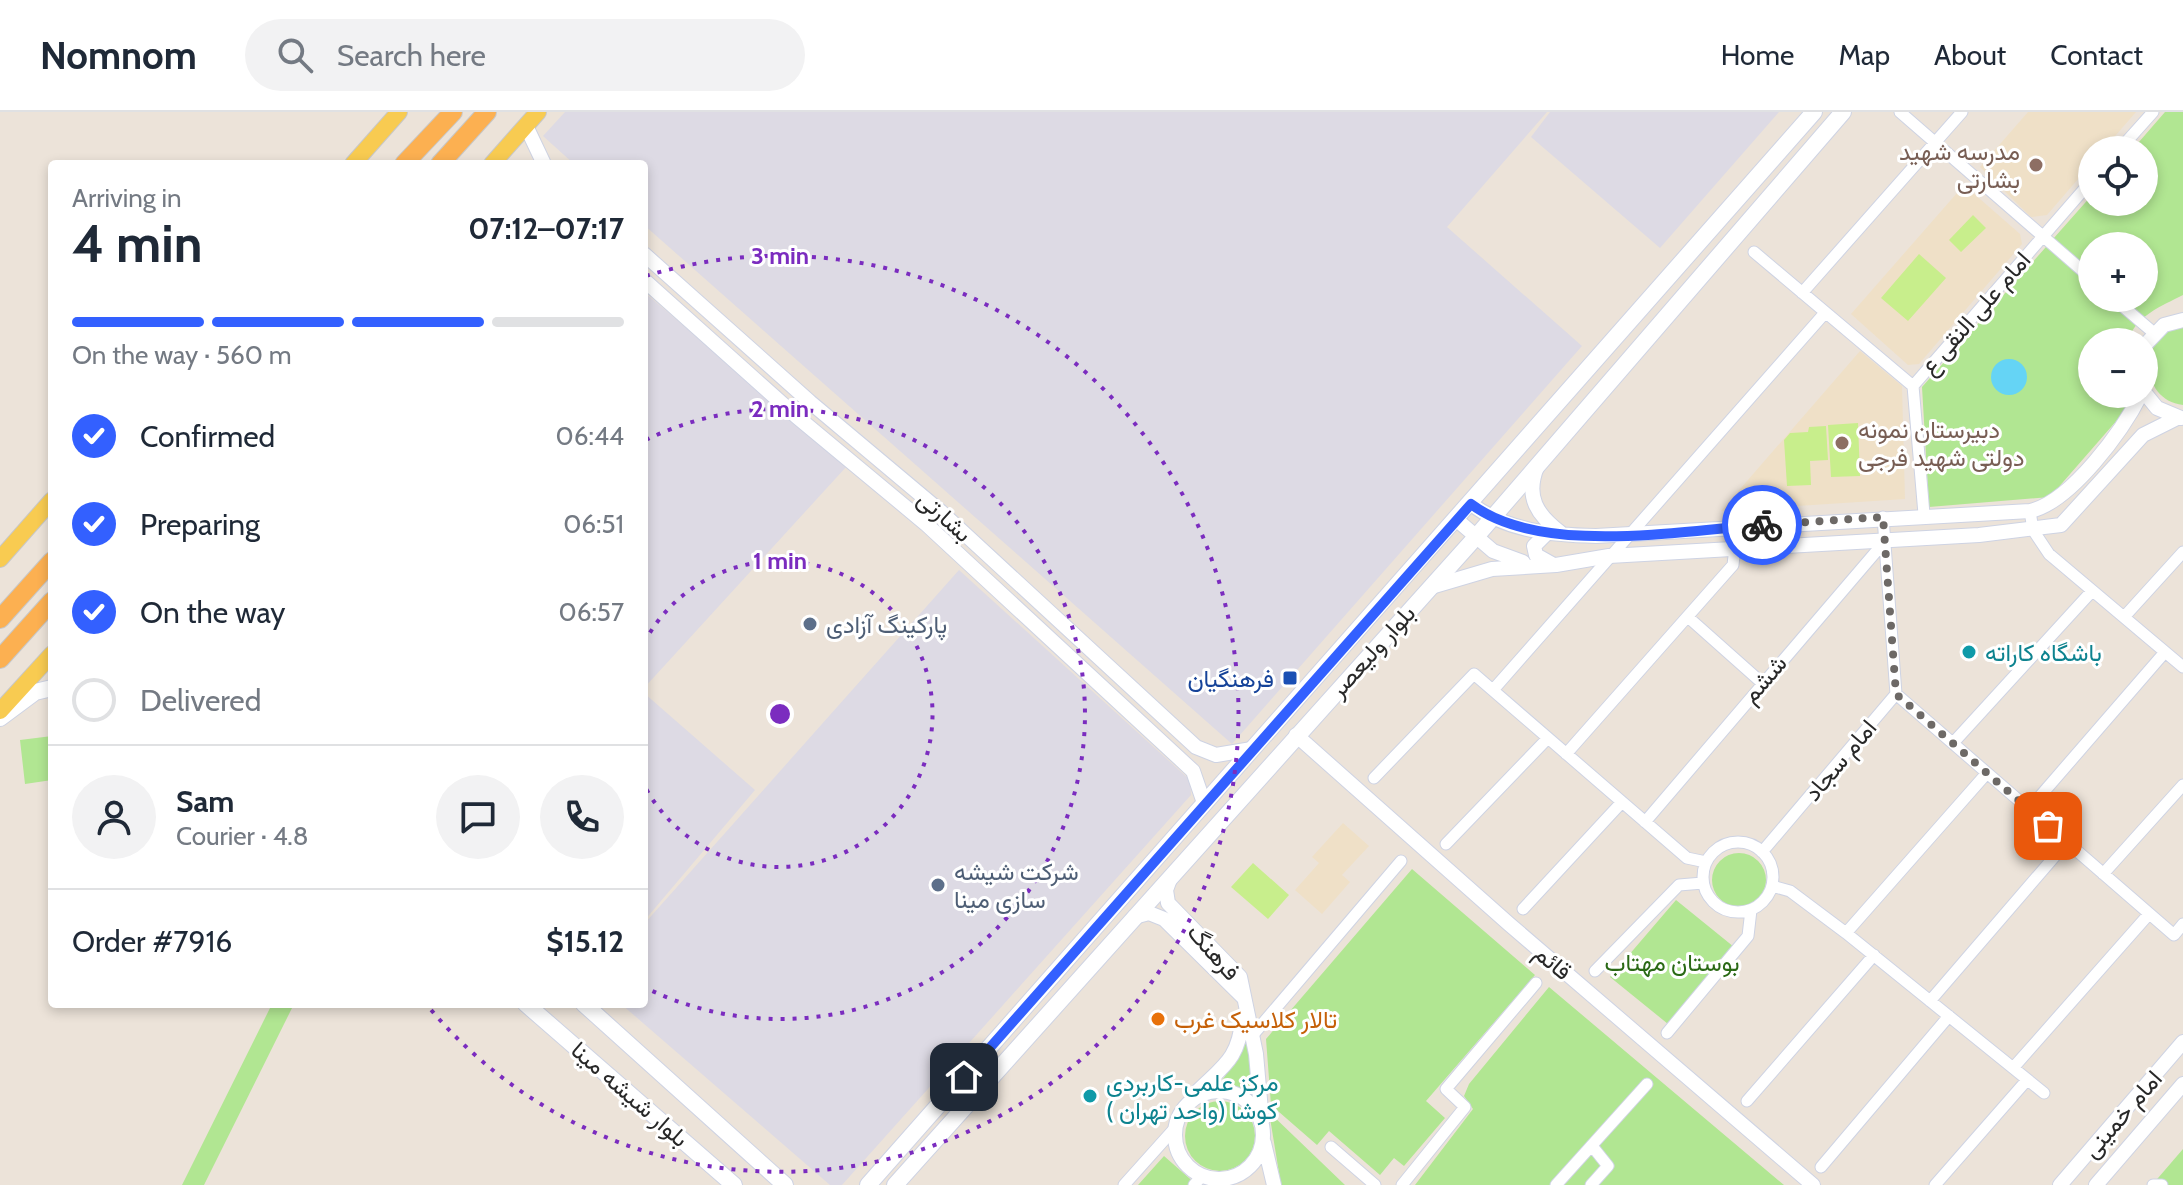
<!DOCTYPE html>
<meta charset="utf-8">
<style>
body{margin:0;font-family:Cabin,Vazirmatn,sans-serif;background:#f2f2f3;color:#1f2937;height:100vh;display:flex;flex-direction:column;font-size:30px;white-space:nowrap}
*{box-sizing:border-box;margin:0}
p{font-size:26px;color:#747a83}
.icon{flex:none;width:44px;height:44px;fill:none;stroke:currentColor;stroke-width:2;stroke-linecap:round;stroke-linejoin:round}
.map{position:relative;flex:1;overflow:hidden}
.details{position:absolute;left:48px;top:48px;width:600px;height:848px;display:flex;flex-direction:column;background:#fff;border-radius:8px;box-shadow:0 4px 12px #0003}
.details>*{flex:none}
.controls{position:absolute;left:2078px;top:24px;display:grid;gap:16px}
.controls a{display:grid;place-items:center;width:80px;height:80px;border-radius:50%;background:#fff;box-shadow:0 4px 12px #0003;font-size:40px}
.pin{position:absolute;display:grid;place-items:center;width:68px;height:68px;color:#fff;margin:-34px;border-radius:16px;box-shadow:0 4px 12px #0006}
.courier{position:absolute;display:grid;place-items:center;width:80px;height:80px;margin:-40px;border:6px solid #3360ff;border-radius:50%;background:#fff;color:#222;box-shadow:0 2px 10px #0007}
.overview em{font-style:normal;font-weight:700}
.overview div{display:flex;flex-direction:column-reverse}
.overview{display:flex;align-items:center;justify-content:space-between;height:136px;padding:0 24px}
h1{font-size:52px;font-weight:700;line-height:60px}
.bar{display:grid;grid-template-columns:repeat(4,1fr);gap:12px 8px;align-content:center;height:96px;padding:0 24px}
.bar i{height:10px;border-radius:6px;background:#e0e1e3}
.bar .on{background:#3360ff}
.bar p{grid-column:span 4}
.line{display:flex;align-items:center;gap:20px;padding:0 24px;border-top:2px solid #e0e1e3}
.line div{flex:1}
.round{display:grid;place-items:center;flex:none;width:84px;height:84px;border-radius:42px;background:#f2f2f3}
ol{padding:0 24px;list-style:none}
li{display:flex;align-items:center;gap:24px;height:88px}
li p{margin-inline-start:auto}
li .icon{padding:8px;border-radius:50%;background:#3360ff;color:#fff;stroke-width:4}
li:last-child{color:#747a83}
li i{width:44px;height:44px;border:4px solid #e0e1e3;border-radius:50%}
header{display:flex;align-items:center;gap:48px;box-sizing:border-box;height:112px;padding:0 40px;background:#fff;border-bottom:2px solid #e0e1e3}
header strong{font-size:38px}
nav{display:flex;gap:44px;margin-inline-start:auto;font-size:28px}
.search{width:560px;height:72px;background:#f2f2f3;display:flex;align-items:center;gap:20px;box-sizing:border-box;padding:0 28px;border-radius:44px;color:#747a83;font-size:30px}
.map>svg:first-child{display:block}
</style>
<header>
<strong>Nomnom</strong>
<div class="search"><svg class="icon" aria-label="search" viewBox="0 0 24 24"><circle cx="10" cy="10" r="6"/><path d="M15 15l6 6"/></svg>Search here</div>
<nav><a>Home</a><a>Map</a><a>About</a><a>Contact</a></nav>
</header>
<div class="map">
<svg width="2183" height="1073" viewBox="0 0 2183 1073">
<rect width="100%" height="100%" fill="#ece3d9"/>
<path fill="#dddae4" d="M565,0H1547L1447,115L1582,234L1232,632L644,113V52H574L543,24Z
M1550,0H1779L1660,136L1531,25Z
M644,180L847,354L644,576Z
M959,458L1190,668L1191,683L842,1073H830L621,892H644V812Z
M644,581L755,678L644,809Z"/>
<path fill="#efe0c7" d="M2028,0H2136L2103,38H2092V51L2047,103L2031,105L1980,55Z
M1964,73L2020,122L2022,132L1919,252L1908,253L1851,202Z
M1860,239L1902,274L1905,387L1721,399Z
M1343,711L1369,734L1342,763L1350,770L1322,802L1295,778L1319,751L1312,745Z"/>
<path fill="#b1e692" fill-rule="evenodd" d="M2165,0H2183V183C2162,194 2134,204 2128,230H2092V282H2130L2132,291L2050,385L1929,395L1922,275L2092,83V90H2144V38H2132ZM2092,134H2144V186H2092Z
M2183,215V293C2138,288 2138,220 2183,215Z
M52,624V668L25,672L20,628Z
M1712 768a27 27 0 1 1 54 0a27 27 0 1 1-54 0Z
M1412,757L1535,863L1426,989L1445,1006L1404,1054L1394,1046L1380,1063L1329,1019L1317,1033L1271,993L1266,927Z
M1676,788L1734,835L1668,912L1610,865Z
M1549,875L1784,1073H1415L1473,997L1464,984L1469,972Z
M272,892H294L204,1073H182Z
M1248,925L1253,988L1238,976L1219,974Z
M1185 1024a35 35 0 1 1 70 0a35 35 0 1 1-70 0Z
M1269,1000L1345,1073H1281Z
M2183,1037V1073H2152Z
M1164,1044L1197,1073H1138Z"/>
<path fill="#c8ee8c" d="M1973,103L1986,116L1961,140L1949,128Z
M1919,142L1946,166L1908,209L1881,186Z
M1858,311L1860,364L1831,365L1828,313Z
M1826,314L1828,348L1810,349L1811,373L1787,374L1784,328L1790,321L1808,320L1809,315Z
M1253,751L1289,783L1268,807L1231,775Z"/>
<path fill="#65d4f5" d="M1991 265a18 18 0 1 1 36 0a18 18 0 1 1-36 0Z"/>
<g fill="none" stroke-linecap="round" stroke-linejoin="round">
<defs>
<path id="minor" d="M1900,0L2092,167
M2119,38L2153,0
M1754,140L1913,274
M1802,181L1962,0
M2113,186L2154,221
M2030,399L2033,418L2049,442L2183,555
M1924,402L1913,274L2092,68
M2124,505L2183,440
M1689,506L1761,570
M1493,578L1824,202
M1896,582L2174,823L2183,812
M1953,631L2092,479
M1566,642L1733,453L1735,435
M1374,666L1474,562L1687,746L1706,750
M2029,697L2165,540
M1645,710L1886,428
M1703 765a35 35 0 1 1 70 0a35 35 0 1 1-70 0Z
M1446,732L1548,626
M1762,740L1896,582L1883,405
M2103,762L2183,673
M1772,774L1790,779L1846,821L2044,981
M1523,797L1622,690
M1846,821L1987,661
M1595,859L1679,773L1703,771
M1930,889L2067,730
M1667,921L1748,824L1751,798
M1252,924L1401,749
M2013,956L2149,802
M1747,989L1874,843
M1331,1035L1375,1073
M1821,1055L1949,904
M1124,1073L1175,1016
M1194,1073L1202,1064
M1402,1073L1465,995L1446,977L1536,871
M1556,1073L1647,972
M1591,1073L1608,1054L1592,1034
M1935,1073L2027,968
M2153,1073H2162"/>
<path id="tertiary" d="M526,14L544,52
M644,142L810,290L940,399L1196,635L1216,643L1252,637
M644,168L796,304L926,412L1193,659L1204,691
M2144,234L2164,213L2183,208
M2144,280L2157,296L2181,306
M1537,355C1525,385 1537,403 1561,421
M1471,392C1507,419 1551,423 1596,424L2030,399C2071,390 2123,318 2141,282
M1457,408L1493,439L1523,450
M1548,420L1534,434L1536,443L1552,452
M1431,475L1492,457L1556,453L1609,444L1979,423L2061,413L2143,323L2177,306
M1296,623L1509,812L1813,1073
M1170,767L1166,778L1168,791L1240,865L1256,942L1262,1010
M1134,805L1149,801L1164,807L1243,885
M1175 1023a44 44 0 1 1 88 0a44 44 0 1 1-88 0Z
M1195,982C1224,953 1238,949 1243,905
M1264,1031L1274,1073
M2060,1073L2183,930
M2096,1073L2183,972"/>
<path id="secondary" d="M0,606L35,580L52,576
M526,892L734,1073
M584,892L785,1073
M868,1073L1814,0
M895,1073L1475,426L1843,0"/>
<path id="primary" d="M353,52L399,0
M492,52L538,0
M0,447L52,388
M0,599L52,542"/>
<path id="trunk" d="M404,52L453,0
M440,52L487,0
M0,507L52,449
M0,547L52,489"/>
</defs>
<use href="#minor" stroke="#ced3e3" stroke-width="13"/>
<use href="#tertiary" stroke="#ced3e3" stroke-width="16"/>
<use href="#secondary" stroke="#ced3e3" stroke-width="18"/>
<use href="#primary" stroke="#c7c7c7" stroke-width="18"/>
<use href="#trunk" stroke="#c7c7c7" stroke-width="20"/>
<use href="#minor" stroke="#fff" stroke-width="11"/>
<use href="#tertiary" stroke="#fff" stroke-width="14"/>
<use href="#secondary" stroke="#fff" stroke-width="16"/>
<use href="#primary" stroke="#f8cb51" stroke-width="16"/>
<use href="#trunk" stroke="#fcb051" stroke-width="18"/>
</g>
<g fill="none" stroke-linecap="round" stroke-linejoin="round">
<path stroke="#6d6966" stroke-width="8" stroke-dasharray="0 14.4" d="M1762,413L1883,405L1896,582L2048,714"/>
<path stroke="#3360ff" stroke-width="10" d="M964,965L1471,392C1540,444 1678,419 1762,413"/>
</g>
<g fill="none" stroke="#7b2cbf" stroke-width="4" stroke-dasharray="4 8">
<path d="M644 531A153 153 0 1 1 644 673"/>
<path d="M646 328A305 305 0 1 1 646 876"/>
<path d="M646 164A458 458 0 1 1 427 893"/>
</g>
<g fill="#8d6e63" stroke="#fff" stroke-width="3">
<circle cx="2036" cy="53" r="8"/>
<circle cx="1842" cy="331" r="8"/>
</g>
<g fill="#5c6f8a" stroke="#fff" stroke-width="3">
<circle cx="810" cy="512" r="8"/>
<circle cx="938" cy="773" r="8"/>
</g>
<g fill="#0f9aa8" stroke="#fff" stroke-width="3">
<circle cx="1969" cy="540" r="8"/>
<circle cx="1090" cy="984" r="8"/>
</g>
<rect fill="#1a4fb4" stroke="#fff" stroke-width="3" x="1282" y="558" width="16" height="16" rx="4"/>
<circle fill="#e8710a" stroke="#fff" stroke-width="3" cx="1158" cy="907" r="8"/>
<g text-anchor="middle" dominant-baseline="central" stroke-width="6" stroke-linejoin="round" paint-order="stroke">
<g font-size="24" fill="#785e54" stroke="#fff" text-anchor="end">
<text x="2020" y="39">مدرسه شهید<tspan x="2020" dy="28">بشارتی</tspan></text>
<text x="1858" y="317" text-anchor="start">دبیرستان نمونه<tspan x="1858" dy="28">دولتی شهید فرجی</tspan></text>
</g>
<g font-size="24" fill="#282828" stroke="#fff">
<text transform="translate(1975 201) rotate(-49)">امام علی النقی ع</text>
<text transform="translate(945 404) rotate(42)">بشارتی</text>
<text transform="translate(1372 539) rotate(-48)">بلوار ولیعصر</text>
<text transform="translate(1764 567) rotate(-49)">ششم</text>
<text transform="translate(1840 648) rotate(-50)">امام سجاد</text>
<text transform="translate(1214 840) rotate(49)">فرهنگ</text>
<text transform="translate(1553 850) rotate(40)">قائم</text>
<text transform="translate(630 982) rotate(41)">بلوار شیشه مینا</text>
<text transform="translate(2122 1002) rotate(-49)">امام خمینی</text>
</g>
<g font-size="24" fill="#4e5e75" stroke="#fff" text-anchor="start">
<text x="826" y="512">پارکینگ آزادی</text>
<text x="954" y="759">شرکت شیشه<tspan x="954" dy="28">سازی مینا</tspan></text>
</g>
<g font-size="24" fill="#0d838f" stroke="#fff" text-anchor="start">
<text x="1985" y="540">باشگاه کاراته</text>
<text x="1106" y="970">مرکز علمی-کاربردی<tspan x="1106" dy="28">کوشا (واحد تهران )</tspan></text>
</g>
<g font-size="24" fill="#164399" stroke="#fff" text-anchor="end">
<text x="1274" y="566">فرهنگیان</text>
</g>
<g font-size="24" fill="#2a6915" stroke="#fff">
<text x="1672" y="850">بوستان مهتاب</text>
</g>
<g font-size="24" fill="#c56008" stroke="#fff" text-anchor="start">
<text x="1174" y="907">تالار کلاسیک غرب</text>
</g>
</g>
<circle cx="780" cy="602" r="12" fill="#7b2cbf" stroke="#fff" stroke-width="4"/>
<g font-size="24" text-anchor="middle" font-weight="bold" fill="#7b2cbf" stroke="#fff" stroke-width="6" stroke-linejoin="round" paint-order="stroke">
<text x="780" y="152">3 min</text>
<text x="780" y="305">2 min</text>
<text x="780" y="457">1 min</text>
</g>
</svg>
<div class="controls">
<a><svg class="icon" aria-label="locate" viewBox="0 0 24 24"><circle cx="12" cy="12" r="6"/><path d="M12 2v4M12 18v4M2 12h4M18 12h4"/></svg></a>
<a>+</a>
<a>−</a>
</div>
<div class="pin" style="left:2048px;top:714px;background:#ea580c"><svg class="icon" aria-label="bag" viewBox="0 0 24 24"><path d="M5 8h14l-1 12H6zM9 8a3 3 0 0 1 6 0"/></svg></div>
<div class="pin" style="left:964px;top:965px;background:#1f2937"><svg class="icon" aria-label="home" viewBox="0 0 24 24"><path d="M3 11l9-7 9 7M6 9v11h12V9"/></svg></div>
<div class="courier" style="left:1762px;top:413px"><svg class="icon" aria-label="bike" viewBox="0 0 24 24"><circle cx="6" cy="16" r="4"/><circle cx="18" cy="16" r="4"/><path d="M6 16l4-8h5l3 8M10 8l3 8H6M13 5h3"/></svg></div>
<section class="details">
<div class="overview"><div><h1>4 min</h1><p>Arriving in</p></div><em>07:12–07:17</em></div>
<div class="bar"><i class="on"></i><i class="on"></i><i class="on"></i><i></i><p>On the way · 560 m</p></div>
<ol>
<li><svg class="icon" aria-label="check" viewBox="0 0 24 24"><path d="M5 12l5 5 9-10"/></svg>Confirmed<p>06:44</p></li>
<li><svg class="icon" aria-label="check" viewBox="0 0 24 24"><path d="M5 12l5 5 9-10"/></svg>Preparing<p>06:51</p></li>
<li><svg class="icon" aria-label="check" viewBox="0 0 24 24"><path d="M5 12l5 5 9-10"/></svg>On the way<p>06:57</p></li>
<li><i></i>Delivered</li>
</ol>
<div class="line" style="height:144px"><a class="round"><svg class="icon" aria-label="person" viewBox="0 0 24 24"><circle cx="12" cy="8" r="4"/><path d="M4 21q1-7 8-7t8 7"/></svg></a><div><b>Sam</b><p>Courier · 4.8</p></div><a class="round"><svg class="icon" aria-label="chat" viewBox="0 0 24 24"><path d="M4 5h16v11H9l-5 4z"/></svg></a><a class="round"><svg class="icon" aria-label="phone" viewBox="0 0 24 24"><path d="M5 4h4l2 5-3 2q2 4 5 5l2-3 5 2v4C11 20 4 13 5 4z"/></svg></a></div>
<div class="line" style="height:104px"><div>Order #7916</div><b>$15.12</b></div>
</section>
</div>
